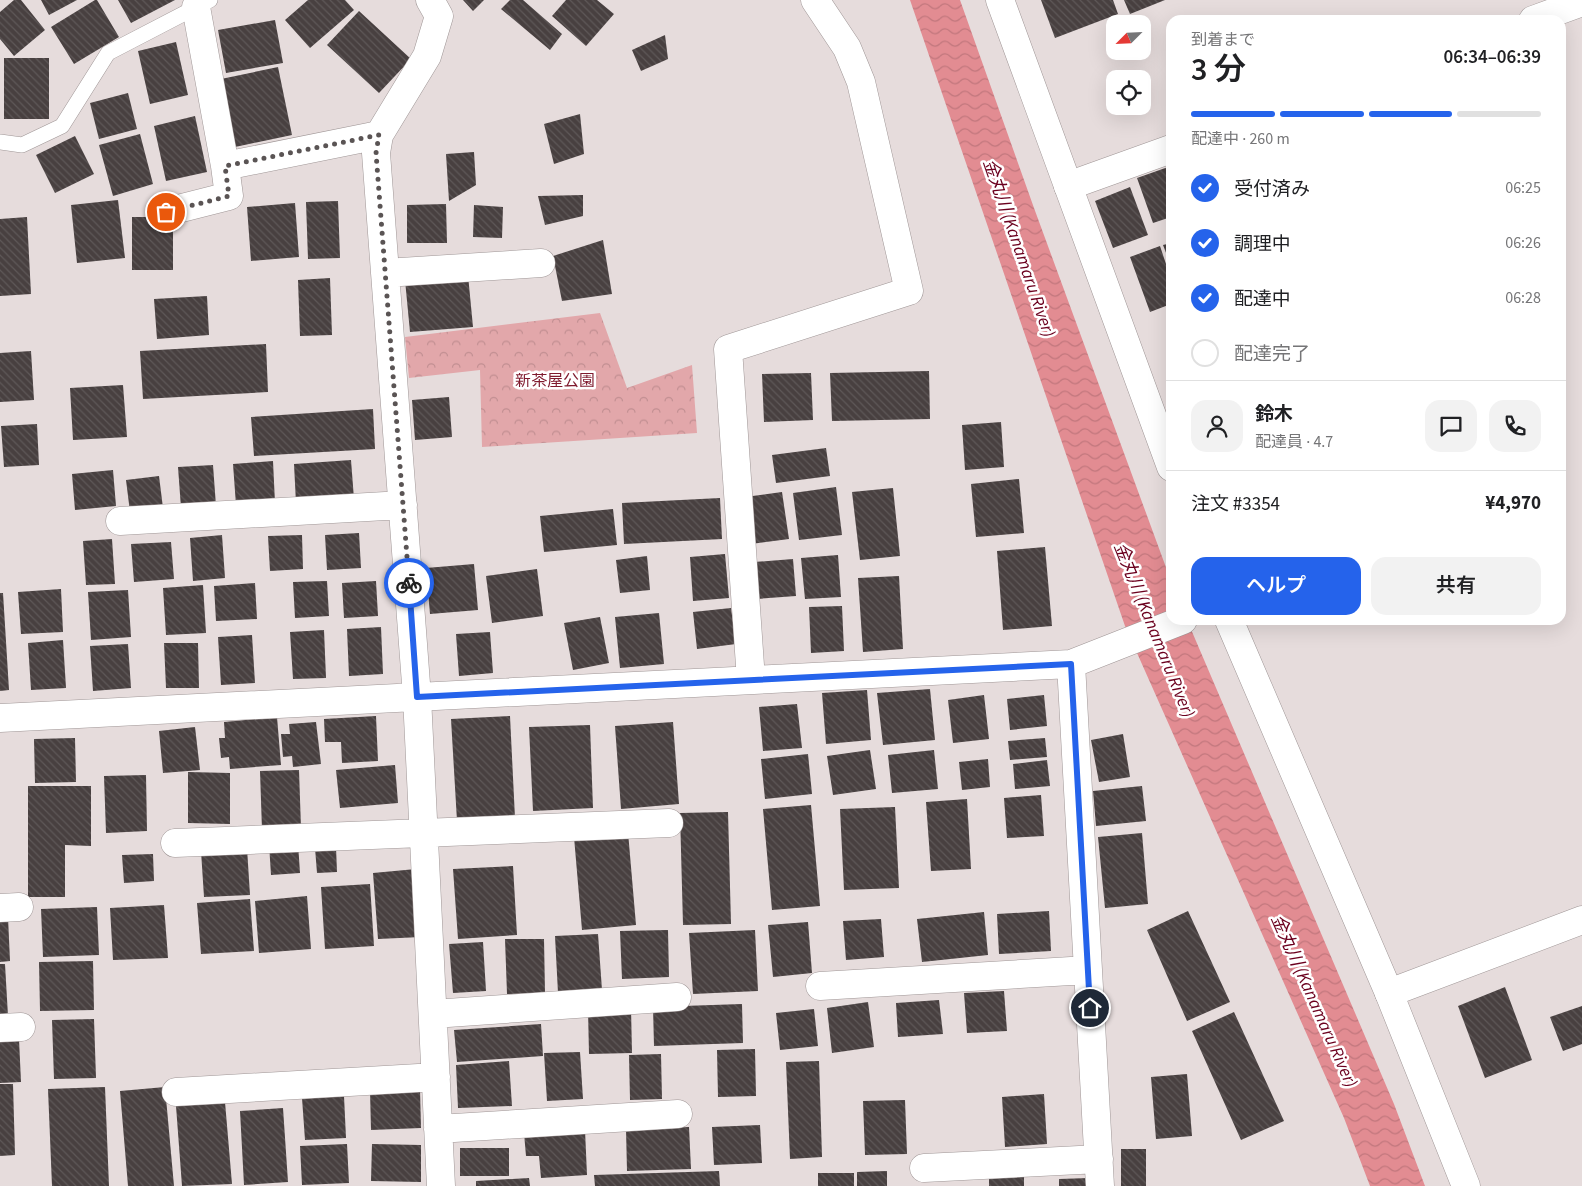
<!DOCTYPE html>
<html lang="ja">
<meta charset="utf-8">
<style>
body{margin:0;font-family:"Source Sans 3","Noto Sans JP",sans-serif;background:#f2f2f2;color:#202124;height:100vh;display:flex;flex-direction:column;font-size:19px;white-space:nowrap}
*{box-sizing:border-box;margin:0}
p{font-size:16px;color:#757577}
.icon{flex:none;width:28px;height:28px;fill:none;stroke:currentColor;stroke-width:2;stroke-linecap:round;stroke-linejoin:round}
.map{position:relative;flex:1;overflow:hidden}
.drawer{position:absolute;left:1166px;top:15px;width:400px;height:610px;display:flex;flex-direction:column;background:#fff;border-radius:15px;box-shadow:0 5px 20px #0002}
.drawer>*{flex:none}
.needle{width:32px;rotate:246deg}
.fabs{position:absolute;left:1106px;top:15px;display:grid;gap:10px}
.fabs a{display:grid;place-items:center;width:45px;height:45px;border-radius:10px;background:#fff;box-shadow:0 5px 20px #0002;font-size:25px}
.pin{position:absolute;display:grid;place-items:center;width:42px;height:42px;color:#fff;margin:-21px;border:2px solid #fff;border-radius:50%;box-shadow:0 1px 5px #0007}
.courier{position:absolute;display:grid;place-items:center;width:50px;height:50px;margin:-25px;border:4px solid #2563eb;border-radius:50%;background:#fff;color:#222;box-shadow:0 1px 6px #0007}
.overview em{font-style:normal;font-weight:600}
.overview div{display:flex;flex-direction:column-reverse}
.overview{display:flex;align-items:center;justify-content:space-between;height:85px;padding:0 25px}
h1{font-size:32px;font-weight:600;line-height:38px}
.bar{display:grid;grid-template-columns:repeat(4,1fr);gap:8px 5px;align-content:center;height:60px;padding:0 25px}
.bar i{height:6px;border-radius:4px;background:#e0e0e0}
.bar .current{background:#2563eb}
.bar p{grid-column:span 4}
.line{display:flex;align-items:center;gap:12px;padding:0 25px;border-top:1px solid #e0e0e0}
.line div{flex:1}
.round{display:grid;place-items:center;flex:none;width:52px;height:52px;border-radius:15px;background:#f2f2f2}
ol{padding:0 25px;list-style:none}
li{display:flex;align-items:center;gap:15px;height:55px}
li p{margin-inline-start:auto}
li .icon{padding:5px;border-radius:50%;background:#2563eb;color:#fff;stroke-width:4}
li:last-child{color:#757577}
li i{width:28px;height:28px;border:2px solid #e0e0e0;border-radius:50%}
.primary-button{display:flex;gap:10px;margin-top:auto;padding:10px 25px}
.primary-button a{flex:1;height:58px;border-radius:15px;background:#2563eb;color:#fff;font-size:20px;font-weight:600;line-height:58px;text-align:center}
.primary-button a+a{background:#f2f2f2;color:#202124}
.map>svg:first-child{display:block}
</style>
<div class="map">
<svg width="1582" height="1186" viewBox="0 0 1582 1186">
<defs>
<pattern id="park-crowns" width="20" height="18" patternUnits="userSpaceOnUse" patternTransform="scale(1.25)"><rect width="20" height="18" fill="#e2a7aa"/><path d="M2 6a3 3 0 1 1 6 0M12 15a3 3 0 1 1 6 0" fill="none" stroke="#c18e91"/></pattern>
<pattern id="water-waves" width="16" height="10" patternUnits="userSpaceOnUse" patternTransform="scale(1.25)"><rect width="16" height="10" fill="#e28c92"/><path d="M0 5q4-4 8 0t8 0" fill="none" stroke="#c1777d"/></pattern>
<pattern id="building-back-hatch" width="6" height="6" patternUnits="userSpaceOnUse" patternTransform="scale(1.25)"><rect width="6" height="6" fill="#484040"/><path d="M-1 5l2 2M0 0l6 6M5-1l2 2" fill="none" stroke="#5e5858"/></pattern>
</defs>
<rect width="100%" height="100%" fill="#e6dcdc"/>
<path fill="url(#park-crowns)" d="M600,313L627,388L692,365L697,433L482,447L480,370L409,378L405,337Z"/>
<path fill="url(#water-waves)" d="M910,0H960L1034,208L1171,581V620H1187L1394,1104L1425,1186H1370L1344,1118L1125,626Z"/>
<path fill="url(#building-back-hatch)" d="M14,0H21L45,30L14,56L0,39V12Z
M41,0H77L49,15Z
M95,0H97L119,37L74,64L51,27Z
M118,0H175L131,23Z
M308,0H345L354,10L310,48L285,20Z
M463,0H484L473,11Z
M510,0H523L562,34L550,50L501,9Z
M566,0H597L614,14L586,46L552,16Z
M1041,0H1113L1118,14L1055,38Z
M1124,0H1165L1130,14Z
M359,11L411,59L379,93L327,45Z
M275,20L283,63L226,73L218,30Z
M665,35L668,59L641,71L632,50Z
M176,42L188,95L150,104L138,51Z
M4,58H49V119H4Z
M278,67L292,135L235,147L221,79Z
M128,93L137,129L99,139L90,103Z
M580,114L584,154L554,164L544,124Z
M195,116L207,172L166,181L154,126Z
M140,134L153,184L113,196L99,145Z
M75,136L94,174L55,193L36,155Z
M474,152L476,185L449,201L446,154Z
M1171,166V217L1153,223L1137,178Z
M1130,187L1148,235L1113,248L1095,201Z
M583,195V216L545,225L538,196Z
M118,200L125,258L77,263L71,205Z
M338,201L340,258L308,259L306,202Z
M295,203L299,257L251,261L247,207Z
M446,204L447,243H407V205Z
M474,205L503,207L502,238L473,237Z
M27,217L31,294L0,296V219Z
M132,217H173V270H132Z
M603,240L612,294L562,301L553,256Z
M1171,243V266L1163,245Z
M1160,246L1171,279V304L1150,312L1130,257Z
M468,275L473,327L410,332L405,280Z
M330,278L332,335L300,336L298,280Z
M207,296L209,335L157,339L154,299Z
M266,344L268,392L143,399L140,351Z
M31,351L34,400L0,402V353Z
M929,371L930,419L832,421L830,373Z
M811,373L813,420L764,422L762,374Z
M123,385L127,437L73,440L70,388Z
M449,397L452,437L415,440L412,400Z
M373,409L375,449L254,456L251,417Z
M1001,422L1004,467L965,470L962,425Z
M37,424L39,465L4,467L1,426Z
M826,448L830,476L776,483L772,455Z
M351,460L354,499L296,503L294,464Z
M273,461L275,503L236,505L233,464Z
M213,465L216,506L181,508L178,467Z
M113,470L116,506L75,510L72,474Z
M159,476L163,508L130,512L126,480Z
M1019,479L1024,533L976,537L971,484Z
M836,487L842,535L799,540L793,493Z
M893,488L900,556L860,560L852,492Z
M782,492L789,539L751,544L745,497Z
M720,498L722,539L624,544L622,503Z
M613,509L617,545L544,552L540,516Z
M359,533L361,568L327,570L325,535Z
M222,535L225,578L193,581L190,538Z
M302,535L303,569L270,571L268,536Z
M112,539L115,584L86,585L83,541Z
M171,542L174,579L134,582L131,544Z
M1045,547L1052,626L1003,630L997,551Z
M725,554L729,598L693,601L690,557Z
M838,555L841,597L805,599L801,558Z
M647,556L650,590L620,593L616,560Z
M793,559L796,596L757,599L754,562Z
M474,564L478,610L430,614L426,568Z
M537,569L543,616L492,623L486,576Z
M899,576L903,649L863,652L858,578Z
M327,581L329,616L295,618L293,582Z
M376,581L378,616L344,618L342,583Z
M255,583L257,619L216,621L214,586Z
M203,585L206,633L166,635L163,588Z
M61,589L63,632L21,634L18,592Z
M128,590L131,637L91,640L88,592Z
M0,593H3L9,690L0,691Z
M842,606L844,651L811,653L809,607Z
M731,608L736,644L697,649L693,612Z
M659,613L664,664L620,668L615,617Z
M600,617L609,663L573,670L564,623Z
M381,627L383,674L349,676L347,629Z
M324,630L326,678L293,679L290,632Z
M490,632L493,673L459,676L456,634Z
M252,635L255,683L221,685L218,637Z
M63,640L66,688L31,690L28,643Z
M164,643H198L199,688H166Z
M128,644L131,688L93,691L90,646Z
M930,689L935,740L883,745L877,693Z
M867,690L871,740L826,744L822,693Z
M984,695L989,739L953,743L948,700Z
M1044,695L1047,726L1010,730L1007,699Z
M797,704L802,748L763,751L759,707Z
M376,716L378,761L342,763L341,742H325L324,719Z
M510,716L515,818L457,821L451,719Z
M277,717L281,765L230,769L229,757L221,758L219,738H225L224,722Z
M316,722L321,764L293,767L292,756L283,757L281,734H290L289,724Z
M673,722L679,804L621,809L615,726Z
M590,725L593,808L533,811L529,727Z
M195,727L200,770L163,773L159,731Z
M1123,734L1130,777L1099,782L1091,740Z
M75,738L76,782L35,783L34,739Z
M1045,738L1047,757L1010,760L1008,741Z
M870,750L876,789L833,795L827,756Z
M934,750L938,789L892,793L888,755Z
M808,754L812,794L765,799L761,759Z
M988,759L990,787L962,790L959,762Z
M1047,760L1050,786L1015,789L1013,764Z
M395,765L398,803L340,808L336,770Z
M299,770L301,828L262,830L260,771Z
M188,772L230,773V824L188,823Z
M146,775L147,831L106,833L104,776Z
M28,786H91V846L65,845V897H28Z
M1142,786L1146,821L1096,826L1093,791Z
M1041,795L1044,836L1007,838L1004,798Z
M967,799L971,869L931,871L926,802Z
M811,805L820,906L772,910L763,809Z
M895,807L899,888L844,890L840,809Z
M728,812L731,924L683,925L680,813Z
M628,832L636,925L582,930L574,837Z
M1142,833L1148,904L1105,908L1098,837Z
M298,843L300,873L271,875L269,844Z
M336,847L337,872L317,873L315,848Z
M247,848L250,895L204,897L201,851Z
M153,854L154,881L124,883L122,855Z
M513,866L517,935L458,939L453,869Z
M416,869L421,937L378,939L373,873Z
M370,884L374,946L325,949L321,887Z
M307,896L311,949L259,953L255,901Z
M250,899L254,951L201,954L197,903Z
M164,905L168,958L113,960L110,908Z
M97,907L99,955L43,957L41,909Z
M1049,911L1051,951L999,954L997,914Z
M1188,911L1230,1002L1187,1021L1147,930Z
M984,912L988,955L922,962L917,919Z
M8,917L10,961L0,962V918Z
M881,919L884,957L846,960L843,921Z
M808,922L812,973L773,977L768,925Z
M668,930L669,977L622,979L620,931Z
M755,930L758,991L693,994L689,933Z
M598,934L602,990L558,993L555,936Z
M505,939H544L545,993L507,994Z
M483,942L486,991L453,993L449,944Z
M93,961L94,1010L40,1011L39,962Z
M0,964H5L8,1016H0Z
M1505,987L1532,1060L1485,1078L1458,1006Z
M1004,991L1007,1031L967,1033L964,993Z
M939,1000L943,1034L898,1037L896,1003Z
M868,1002L874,1047L832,1053L827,1008Z
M742,1004L743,1043L654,1046L653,1007Z
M1582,1006V1044L1563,1051L1550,1017Z
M631,1008L632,1053L589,1054L588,1009Z
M814,1009L818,1046L780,1050L776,1013Z
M1234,1012L1284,1121L1241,1140L1192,1031Z
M94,1019L96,1078L54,1079L52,1020Z
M541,1024L543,1056L457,1062L454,1030Z
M19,1039L21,1082L0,1083V1040Z
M755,1049L756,1096L718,1097L717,1050Z
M580,1052L583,1099L547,1101L544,1053Z
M661,1054L662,1099L630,1100L629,1055Z
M509,1061L512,1106L458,1108L456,1065Z
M819,1061L822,1157L790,1159L786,1062Z
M1187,1074L1192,1136L1156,1139L1151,1077Z
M0,1084H13L15,1155L0,1156Z
M105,1087L109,1186H52L48,1089Z
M165,1087L174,1186H128L120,1091Z
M420,1089L421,1128L371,1130L370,1091Z
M1044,1094L1047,1144L1005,1147L1002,1097Z
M344,1096L346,1138L305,1140L302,1098Z
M905,1100L907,1154L865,1155L863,1101Z
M225,1102L232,1184L182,1186L176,1106Z
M283,1108L288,1182L244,1185L240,1111Z
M760,1125L762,1163L714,1165L712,1127Z
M689,1127L691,1169L627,1171L626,1129Z
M585,1130L587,1175L541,1178L539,1156H526L524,1133Z
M347,1144L349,1183L302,1185L300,1146Z
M372,1144L421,1145V1182L371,1181Z
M460,1148H509V1176H460Z
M1121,1149H1146V1186H1121Z
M719,1171L720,1186H595L594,1175Z
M887,1171V1186H857V1172Z
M989,1171H1024V1186H989Z
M818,1173H854V1186H818Z
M529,1178L530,1186H476V1181Z
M1089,1178L1090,1186H1059V1179Z"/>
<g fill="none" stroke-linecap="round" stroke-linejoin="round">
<defs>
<path id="service" d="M0,142L22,145L62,126L108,53L210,0"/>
<path id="minor" d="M430,0L439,16L427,56L379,135L376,153L417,697L441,1186
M196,7L225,166L379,135
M1533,20L1582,2
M1068,186L1171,149
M166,212L229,196L225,166
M385,273L541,263
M120,521L403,505
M1071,664L1100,1186
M751,680L728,349L909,291L861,82L847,48L815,0
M0,718L1071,664L1183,620
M175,843L669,823
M0,908L19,907
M820,986L1088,970
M1389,993L1582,920
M433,1014L677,997
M0,1028L21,1027
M176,1092L436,1077
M438,1129L678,1114
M924,1168L1099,1159"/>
<path id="tertiary" d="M1000,0L1171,467
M1229,620L1389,993L1466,1186"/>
</defs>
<use href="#service" stroke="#9f9696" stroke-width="16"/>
<use href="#minor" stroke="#9f9696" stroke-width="29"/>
<use href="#tertiary" stroke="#9f9696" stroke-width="29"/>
<use href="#service" stroke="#fff" stroke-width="15"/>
<use href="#minor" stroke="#fff" stroke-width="28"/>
<use href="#tertiary" stroke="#fff" stroke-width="28"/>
</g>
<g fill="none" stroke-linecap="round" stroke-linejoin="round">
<path stroke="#5a5454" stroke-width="5" stroke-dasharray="0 9" d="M166,212L229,196L225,166L379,135L376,153L409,583"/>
<path stroke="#2563eb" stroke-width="6" d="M409,583L417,697L1071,664L1090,1008"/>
</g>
<g text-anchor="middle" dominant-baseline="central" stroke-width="5" stroke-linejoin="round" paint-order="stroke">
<g font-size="16" fill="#7f1a2e" stroke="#fff">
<text x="555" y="381">新茶屋公園</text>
</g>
<g font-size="18" font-style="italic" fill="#6b001e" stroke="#fff">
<text transform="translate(1019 248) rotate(71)">金丸川 (Kanamaru River)</text>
<text transform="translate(1154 630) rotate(68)">金丸川 (Kanamaru River)</text>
<text transform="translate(1314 1001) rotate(66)">金丸川 (Kanamaru River)</text>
</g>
</g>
</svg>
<div class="fabs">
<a><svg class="needle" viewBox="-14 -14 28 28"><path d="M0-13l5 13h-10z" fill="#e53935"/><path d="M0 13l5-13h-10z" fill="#757577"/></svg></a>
<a><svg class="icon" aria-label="locate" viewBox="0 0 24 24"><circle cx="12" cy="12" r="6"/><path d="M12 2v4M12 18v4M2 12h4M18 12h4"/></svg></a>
</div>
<div class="pin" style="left:166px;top:212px;background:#ea580c"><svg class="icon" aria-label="bag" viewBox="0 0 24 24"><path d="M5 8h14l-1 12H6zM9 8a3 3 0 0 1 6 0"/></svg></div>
<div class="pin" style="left:1090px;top:1008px;background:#1f2937"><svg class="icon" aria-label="home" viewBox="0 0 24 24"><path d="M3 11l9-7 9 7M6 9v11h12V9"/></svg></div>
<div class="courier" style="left:409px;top:583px"><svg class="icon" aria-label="bike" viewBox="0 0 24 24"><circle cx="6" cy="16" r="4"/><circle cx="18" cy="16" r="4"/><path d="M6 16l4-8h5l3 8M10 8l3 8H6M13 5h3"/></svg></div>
<section class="drawer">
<div class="overview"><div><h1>3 分</h1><p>到着まで</p></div><em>06:34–06:39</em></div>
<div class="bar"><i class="current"></i><i class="current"></i><i class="current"></i><i></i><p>配達中 · 260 m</p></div>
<ol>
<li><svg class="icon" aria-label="check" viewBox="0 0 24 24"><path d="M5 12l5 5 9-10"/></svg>受付済み<p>06:25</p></li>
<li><svg class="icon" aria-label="check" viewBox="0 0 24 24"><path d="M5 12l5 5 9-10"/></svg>調理中<p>06:26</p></li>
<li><svg class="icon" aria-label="check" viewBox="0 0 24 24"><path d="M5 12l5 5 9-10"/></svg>配達中<p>06:28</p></li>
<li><i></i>配達完了</li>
</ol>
<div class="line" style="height:90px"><a class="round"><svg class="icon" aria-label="person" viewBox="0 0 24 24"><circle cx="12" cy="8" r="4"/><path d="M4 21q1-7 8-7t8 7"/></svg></a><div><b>鈴木</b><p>配達員 · 4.7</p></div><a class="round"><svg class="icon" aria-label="chat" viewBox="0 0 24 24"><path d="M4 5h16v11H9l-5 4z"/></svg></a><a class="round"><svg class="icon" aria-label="phone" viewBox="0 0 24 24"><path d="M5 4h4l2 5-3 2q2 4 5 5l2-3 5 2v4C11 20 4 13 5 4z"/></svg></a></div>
<div class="line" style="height:65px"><div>注文 #3354</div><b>¥4,970</b></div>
<div class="primary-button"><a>ヘルプ</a><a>共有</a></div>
</section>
</div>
